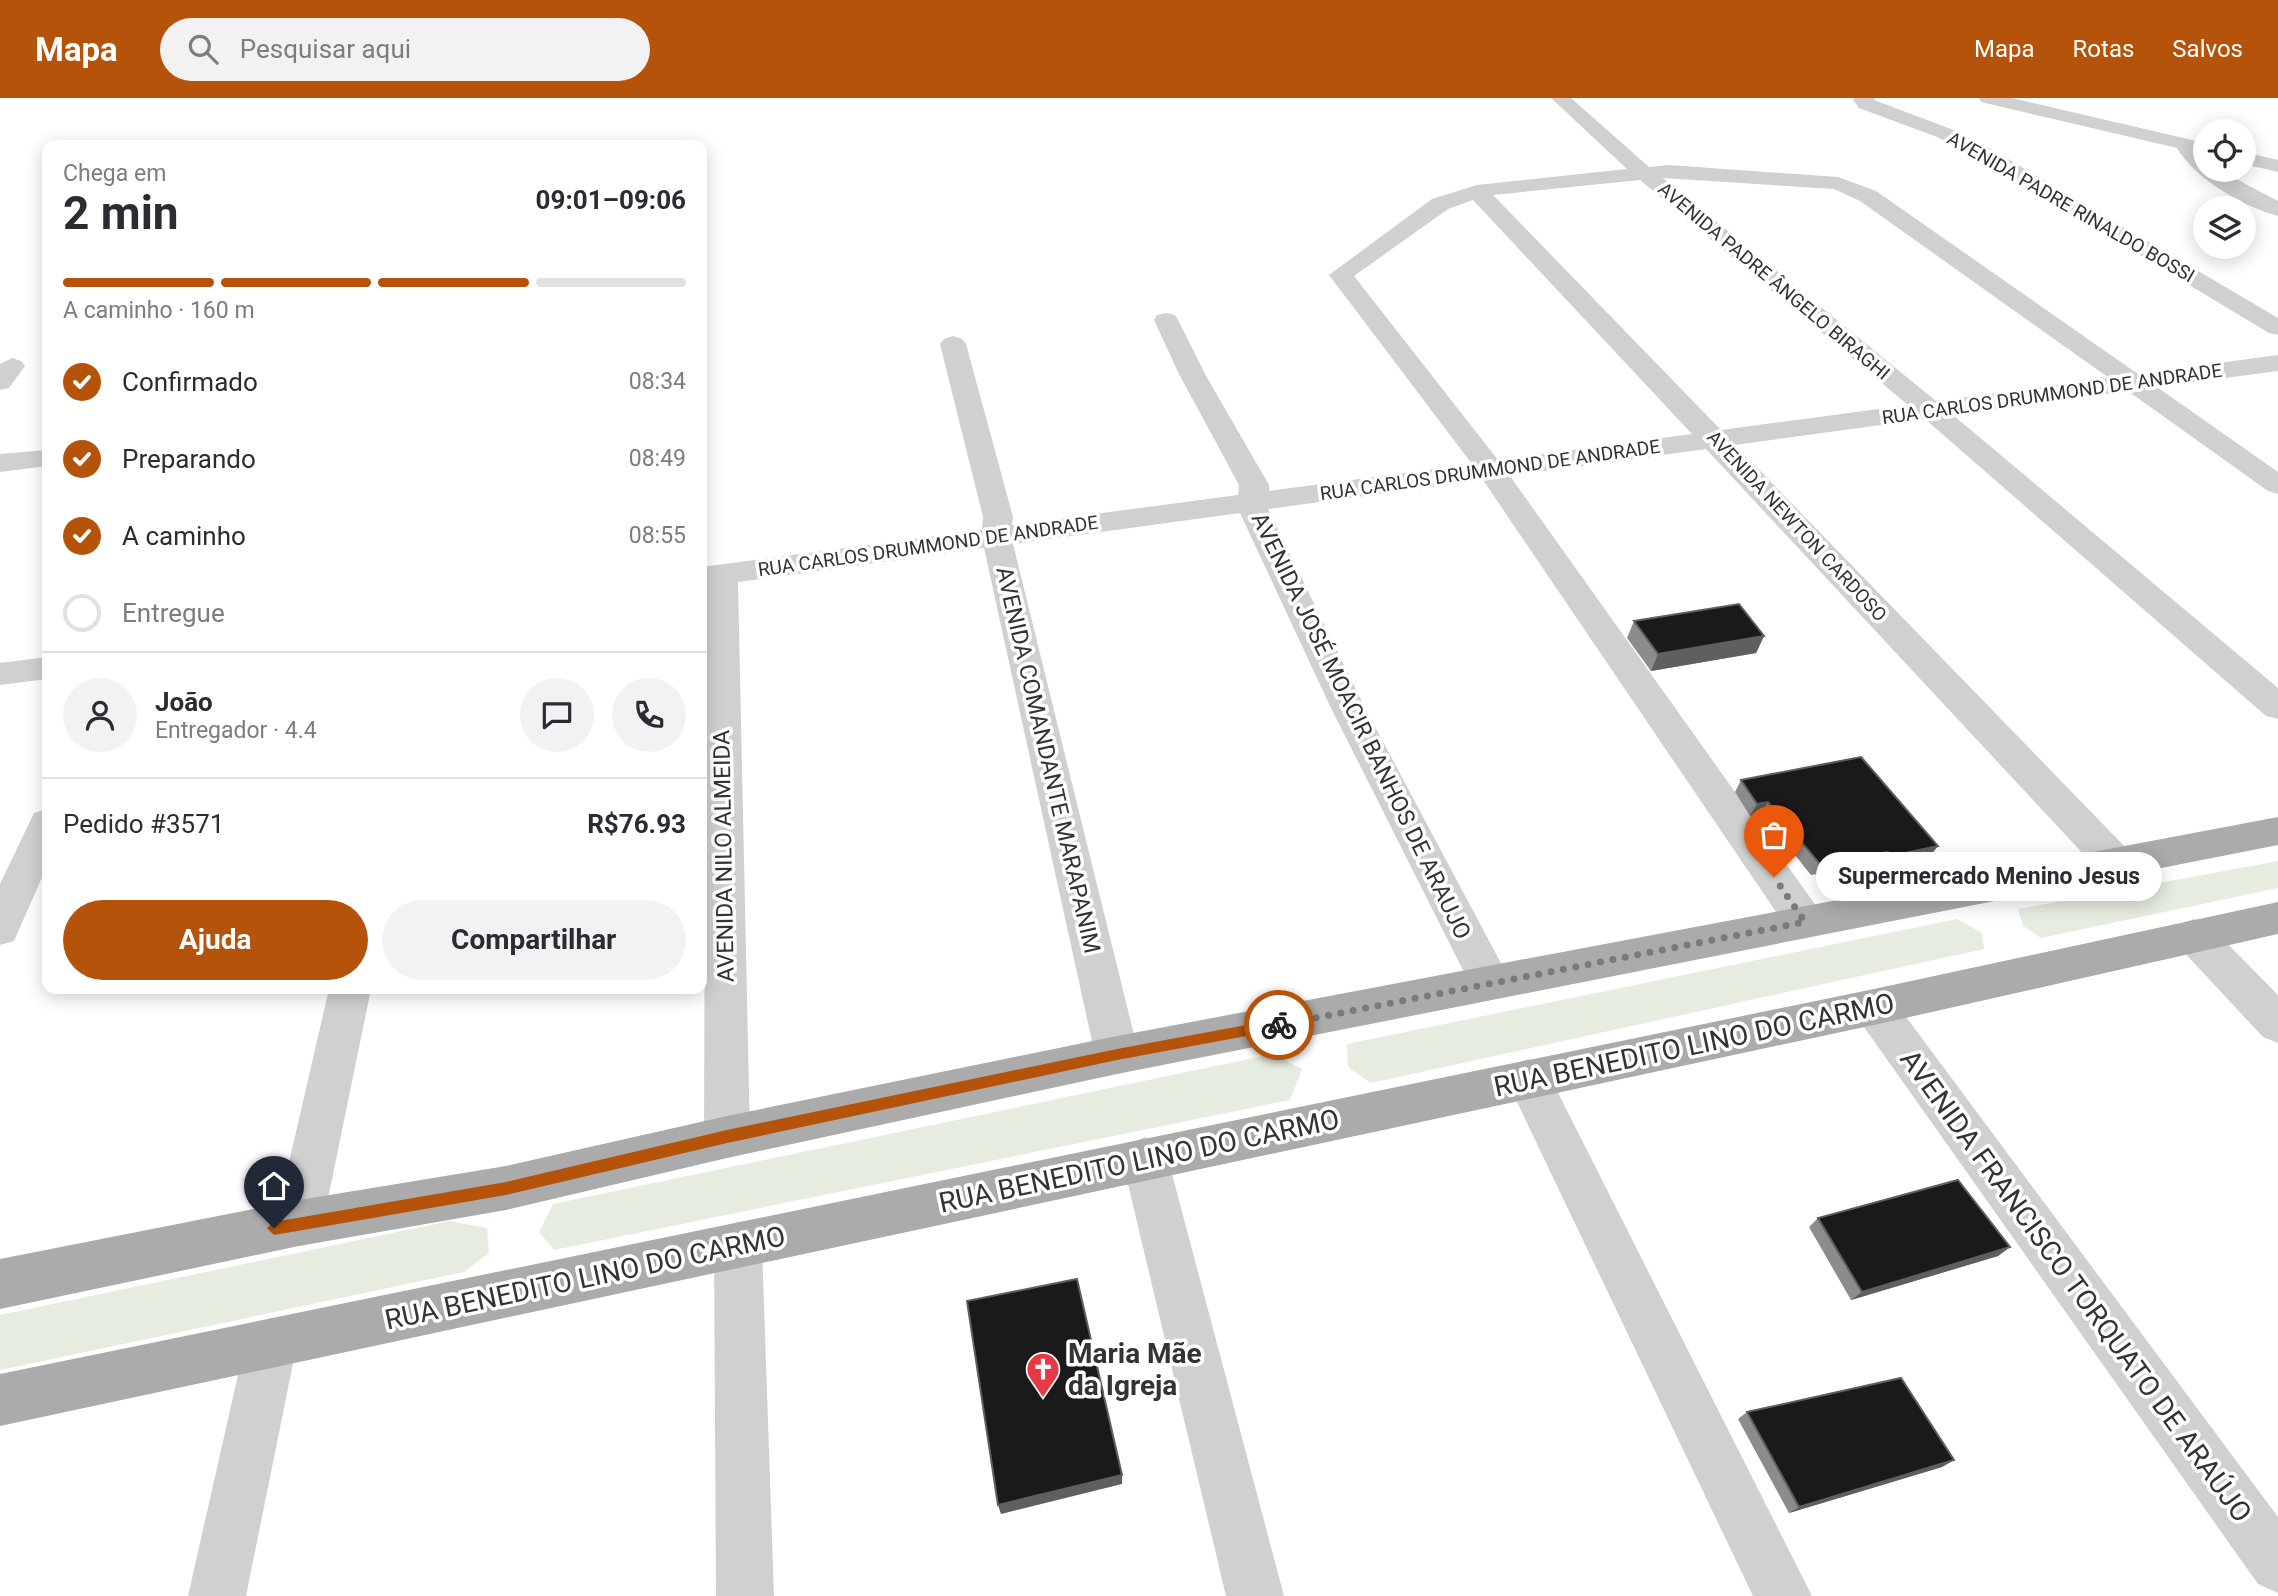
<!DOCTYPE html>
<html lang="pt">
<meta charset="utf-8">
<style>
body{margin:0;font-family:Roboto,sans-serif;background:#f2f2f3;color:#2b2b33;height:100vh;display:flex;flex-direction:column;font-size:26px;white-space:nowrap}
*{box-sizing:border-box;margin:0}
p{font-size:23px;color:#7c7c81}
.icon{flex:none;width:38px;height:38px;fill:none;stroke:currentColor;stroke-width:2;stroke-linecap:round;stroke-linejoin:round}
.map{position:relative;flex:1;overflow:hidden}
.drawer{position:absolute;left:42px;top:42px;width:665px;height:854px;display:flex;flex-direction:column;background:#fff;border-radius:14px;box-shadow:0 4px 18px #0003}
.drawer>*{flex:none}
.controls{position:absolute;left:2193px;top:21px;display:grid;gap:14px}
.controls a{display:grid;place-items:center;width:63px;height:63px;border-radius:50%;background:#fff;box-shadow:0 4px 18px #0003;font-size:35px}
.pin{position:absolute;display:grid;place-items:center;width:60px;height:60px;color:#fff;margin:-72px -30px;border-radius:50% 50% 50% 0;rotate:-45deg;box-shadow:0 0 7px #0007}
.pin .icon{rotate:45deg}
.courier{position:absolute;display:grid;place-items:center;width:70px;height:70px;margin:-35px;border:5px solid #b45309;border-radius:50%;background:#fff;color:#222;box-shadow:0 2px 9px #0007}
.bubble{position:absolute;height:49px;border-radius:24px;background:#fff;box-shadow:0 4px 18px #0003;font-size:23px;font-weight:700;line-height:49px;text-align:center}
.head em{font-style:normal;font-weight:700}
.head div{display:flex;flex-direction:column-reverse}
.head{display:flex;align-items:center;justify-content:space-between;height:119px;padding:0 21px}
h1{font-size:46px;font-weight:700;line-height:52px}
.bar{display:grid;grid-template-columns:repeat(4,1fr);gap:10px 7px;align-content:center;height:84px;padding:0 21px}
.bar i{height:9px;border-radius:5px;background:#e1e1e2}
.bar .on{background:#b45309}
.bar p{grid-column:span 4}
.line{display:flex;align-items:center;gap:18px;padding:0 21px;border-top:2px solid #e1e1e2}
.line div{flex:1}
.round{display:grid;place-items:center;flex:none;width:74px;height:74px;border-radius:37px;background:#f2f2f3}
ol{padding:0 21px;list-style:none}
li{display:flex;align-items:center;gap:21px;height:77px}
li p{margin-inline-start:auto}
li .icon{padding:7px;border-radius:50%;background:#b45309;color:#fff;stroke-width:4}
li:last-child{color:#7c7c81}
li i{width:38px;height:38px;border:4px solid #e1e1e2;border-radius:50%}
.primary-button{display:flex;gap:14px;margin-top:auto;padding:14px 21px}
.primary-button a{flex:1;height:80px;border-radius:42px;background:#b45309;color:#fff;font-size:28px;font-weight:700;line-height:80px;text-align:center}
.primary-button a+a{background:#f2f2f3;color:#2b2b33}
header{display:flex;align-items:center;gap:42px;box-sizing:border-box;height:98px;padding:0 35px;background:#b45309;color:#fff}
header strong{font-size:33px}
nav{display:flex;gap:38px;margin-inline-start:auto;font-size:24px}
.search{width:490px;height:63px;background:#f2f2f3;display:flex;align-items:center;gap:18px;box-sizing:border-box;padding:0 24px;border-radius:38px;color:#7c7c81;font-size:26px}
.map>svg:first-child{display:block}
</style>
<header>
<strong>Mapa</strong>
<div class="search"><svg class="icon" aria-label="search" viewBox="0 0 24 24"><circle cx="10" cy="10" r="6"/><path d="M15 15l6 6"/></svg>Pesquisar aqui</div>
<nav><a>Mapa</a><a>Rotas</a><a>Salvos</a></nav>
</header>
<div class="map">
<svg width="2278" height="1498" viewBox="0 0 2278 1498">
<rect width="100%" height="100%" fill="#fff"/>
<path fill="#e6ecdf" d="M2278,763V790L2041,840L2023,828L2018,811Z
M1957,821L1982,835L1984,851L1371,985L1348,969L1347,946Z
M1273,956L1302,971L1290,1002L554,1152L539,1134L553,1106Z
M450,1123L487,1130L489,1155L464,1174L0,1272V1217Z"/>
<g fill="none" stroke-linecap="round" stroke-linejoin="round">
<path fill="#d0d0d0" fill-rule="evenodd" d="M1551,0H1571L1649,69L1669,67L1838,79L1876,93L2138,276L2278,257V273L2157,289L2278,374V396L2268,393L2128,293L1953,317L2278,590V621L2266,618L1925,321L1735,347L2129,753L2134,764L2129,775L2115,779L2101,775L1706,351L1510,378L1819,812L1825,824L1819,836L1805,840L1791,836L1483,382L1268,411L1364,608L1511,884L1505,896L1490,902L1475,896L1330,608L1240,415L1013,446L1139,957L1133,971L1117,976L1101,971L1095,957L984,450L738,484L750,1039L743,1054L727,1060L711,1054L704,1039L706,488L702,489V469L982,432L983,419L940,246L944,241L953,238L962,241L966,246L1013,419L1012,427L1238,397L1239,387L1179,276L1154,222L1157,217L1166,215L1175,217L1178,222L1205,276L1269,387V393L1472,366L1329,177L1432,101L1477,87L1627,71ZM1663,80L1834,91L1860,103L2109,280L1936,303ZM1640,82L1908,307L1721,332L1493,97ZM1473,102L1692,336L1498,362L1354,178L1448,111Z
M1854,0H1875L1874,2L1951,31L1991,51L2278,220V237L2269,235L1977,59L1937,39L1859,10L1853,2Z
M1979,0H2012L2205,45V57L2201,56L2205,60V72H2219L2278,103V118C2244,109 2195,81 2177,50L1981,4Z
M2244,54L2278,62V74L2244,66Z
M12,260L21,263L25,268L9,290L0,292V266Z
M47,352V368L0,374V356Z
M47,559V581L0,587V565Z
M47,711V768L14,843L0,847V786L34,715Z
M2194,821L2208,826L2278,897V945L2263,939L2180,850L2174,838L2180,826Z
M329,891H371L323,1125L316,1141L299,1148L282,1141L275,1125Z
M1874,891L1889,896L2278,1419V1495L2258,1486L1859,922L1853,909L1859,896Z
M1528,961L1544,967L1812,1498H1753L1506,981L1512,967Z
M1145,1039L1162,1046L1168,1061L1284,1498H1226L1122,1061L1128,1046Z
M738,1124L755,1131L762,1148L774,1498H716L714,1148L721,1131Z
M271,1220L289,1228L297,1246L246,1498H188L245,1246L253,1228Z"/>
<path fill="#ababab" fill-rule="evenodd" d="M2278,719V747L1117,976L727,1060L506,1112L299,1148L0,1211V1161L299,1102L506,1068L727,1018L1117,938Z
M2278,804V836L1874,927L0,1328V1276L1874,891Z"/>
</g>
<path fill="#8c8c8c" d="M1634,523L1764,538L1756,555L1651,573L1627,540Z
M1741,682L1938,748L1929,759L1883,769L1880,766L1811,777L1761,715L1750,718L1735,694Z
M1818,1120L2010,1149L1998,1158L1851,1202L1809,1129Z
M1747,1314L1954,1362L1942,1369L1789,1415L1738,1321Z"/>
<path fill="#5f5f5f" d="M1764,538L1756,555L1651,573L1658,556Z
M1768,704L1761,715L1750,718L1757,706Z
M1938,748L1929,759L1883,769L1891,758Z
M2010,1149L1998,1158L1851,1202L1862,1194Z
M1954,1362L1942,1369L1789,1415L1799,1409Z
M1122,1377V1386L1001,1416L998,1407Z"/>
<path fill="#1a1a1a" stroke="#5f5f5f" stroke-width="2" d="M1739,506L1764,538L1658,556L1634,523Z
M1861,659L1938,748L1891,758L1888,754L1819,765L1768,704L1757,706L1741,682Z
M1958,1082L2010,1149L1862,1194L1818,1120Z
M1077,1181L1122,1377L998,1407L967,1203Z
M1901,1280L1954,1362L1799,1409L1747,1314Z"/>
<path fill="#b45309" d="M1279,921L1285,927L1279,932L1117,962L727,1045L506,1097L274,1137L267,1130L274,1124L506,1084L727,1032L1117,951Z"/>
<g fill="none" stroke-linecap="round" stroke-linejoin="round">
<path stroke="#7a7a7a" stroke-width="7" stroke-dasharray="0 12.6" d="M1279,927L1805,824L1774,779"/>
</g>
<defs>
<symbol id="church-pin" viewBox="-11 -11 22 30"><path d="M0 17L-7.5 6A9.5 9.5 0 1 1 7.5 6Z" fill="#e63946" stroke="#fff"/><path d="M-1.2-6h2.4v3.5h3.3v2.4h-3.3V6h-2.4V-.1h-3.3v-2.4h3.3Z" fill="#fff"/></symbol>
</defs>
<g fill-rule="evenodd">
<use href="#church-pin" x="1024" y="1252" width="38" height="52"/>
</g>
<g text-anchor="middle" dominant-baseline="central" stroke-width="7" stroke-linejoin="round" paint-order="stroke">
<g font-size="19" fill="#333" stroke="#fff">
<text transform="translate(2071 109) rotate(30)">AVENIDA PADRE RINALDO BOSSI</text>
<text transform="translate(1774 183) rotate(40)">AVENIDA PADRE ÂNGELO BIRAGHI</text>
<text transform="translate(2052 296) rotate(-8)">RUA CARLOS DRUMMOND DE ANDRADE</text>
<text transform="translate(1490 372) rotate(-8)">RUA CARLOS DRUMMOND DE ANDRADE</text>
<text transform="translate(1797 428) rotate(47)">AVENIDA NEWTON CARDOSO</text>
<text transform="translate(928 448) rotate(-8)">RUA CARLOS DRUMMOND DE ANDRADE</text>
</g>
<g font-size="23" fill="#333" stroke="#fff">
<text transform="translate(1361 628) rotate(64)">AVENIDA JOSÉ MOACIR BANHOS DE ARAUJO</text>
<text transform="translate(1048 662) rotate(77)">AVENIDA COMANDANTE MARAPANIM</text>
<text transform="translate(724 758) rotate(-91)">AVENIDA NILO ALMEIDA</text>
</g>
<g font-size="28" fill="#333" stroke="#fff">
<text transform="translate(1694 947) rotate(-12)">RUA BENEDITO LINO DO CARMO</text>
<text transform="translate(1139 1063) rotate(-12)">RUA BENEDITO LINO DO CARMO</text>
<text transform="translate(585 1180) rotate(-12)">RUA BENEDITO LINO DO CARMO</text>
<text transform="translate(2076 1188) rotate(54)">AVENIDA FRANCISCO TORQUATO DE ARAÚJO</text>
</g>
<g font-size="28" font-weight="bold" fill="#333" stroke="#fff" text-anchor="start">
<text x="1068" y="1255">Maria Mãe<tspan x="1068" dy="32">da Igreja</tspan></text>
</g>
</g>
</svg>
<div class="controls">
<a><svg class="icon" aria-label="locate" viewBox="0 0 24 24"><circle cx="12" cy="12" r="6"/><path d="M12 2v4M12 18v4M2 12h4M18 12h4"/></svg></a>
<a><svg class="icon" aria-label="layers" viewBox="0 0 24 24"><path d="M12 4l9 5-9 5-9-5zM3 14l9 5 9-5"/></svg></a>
</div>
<div class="pin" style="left:1774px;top:779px;background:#ea580c"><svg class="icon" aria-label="bag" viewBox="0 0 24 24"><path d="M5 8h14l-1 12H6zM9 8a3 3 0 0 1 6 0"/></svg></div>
<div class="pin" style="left:274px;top:1130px;background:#1f2937"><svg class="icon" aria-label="home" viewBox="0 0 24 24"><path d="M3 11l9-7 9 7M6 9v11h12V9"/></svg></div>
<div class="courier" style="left:1279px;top:927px"><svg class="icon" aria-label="bike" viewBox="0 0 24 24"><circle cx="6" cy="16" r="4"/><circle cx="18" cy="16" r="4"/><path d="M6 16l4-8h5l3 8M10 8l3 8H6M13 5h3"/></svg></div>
<div class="bubble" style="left:1816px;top:754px;width:346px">Supermercado Menino Jesus</div>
<section class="drawer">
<div class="head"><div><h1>2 min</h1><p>Chega em</p></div><em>09:01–09:06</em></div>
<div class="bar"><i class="on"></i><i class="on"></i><i class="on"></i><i></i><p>A caminho · 160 m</p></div>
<ol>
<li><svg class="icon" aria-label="check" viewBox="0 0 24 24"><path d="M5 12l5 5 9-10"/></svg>Confirmado<p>08:34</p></li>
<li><svg class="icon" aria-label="check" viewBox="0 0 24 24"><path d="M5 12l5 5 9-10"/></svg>Preparando<p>08:49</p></li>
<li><svg class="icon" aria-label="check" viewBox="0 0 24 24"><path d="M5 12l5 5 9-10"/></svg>A caminho<p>08:55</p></li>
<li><i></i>Entregue</li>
</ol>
<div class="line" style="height:126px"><a class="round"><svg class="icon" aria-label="person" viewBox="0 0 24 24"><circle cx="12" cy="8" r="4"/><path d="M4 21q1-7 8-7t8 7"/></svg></a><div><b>João</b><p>Entregador · 4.4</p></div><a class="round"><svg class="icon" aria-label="chat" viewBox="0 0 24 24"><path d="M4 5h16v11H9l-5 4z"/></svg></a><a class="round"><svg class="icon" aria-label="phone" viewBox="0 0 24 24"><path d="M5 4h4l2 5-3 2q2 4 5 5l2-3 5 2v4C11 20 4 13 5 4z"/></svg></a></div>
<div class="line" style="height:91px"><div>Pedido #3571</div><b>R$76.93</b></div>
<div class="primary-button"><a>Ajuda</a><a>Compartilhar</a></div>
</section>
</div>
